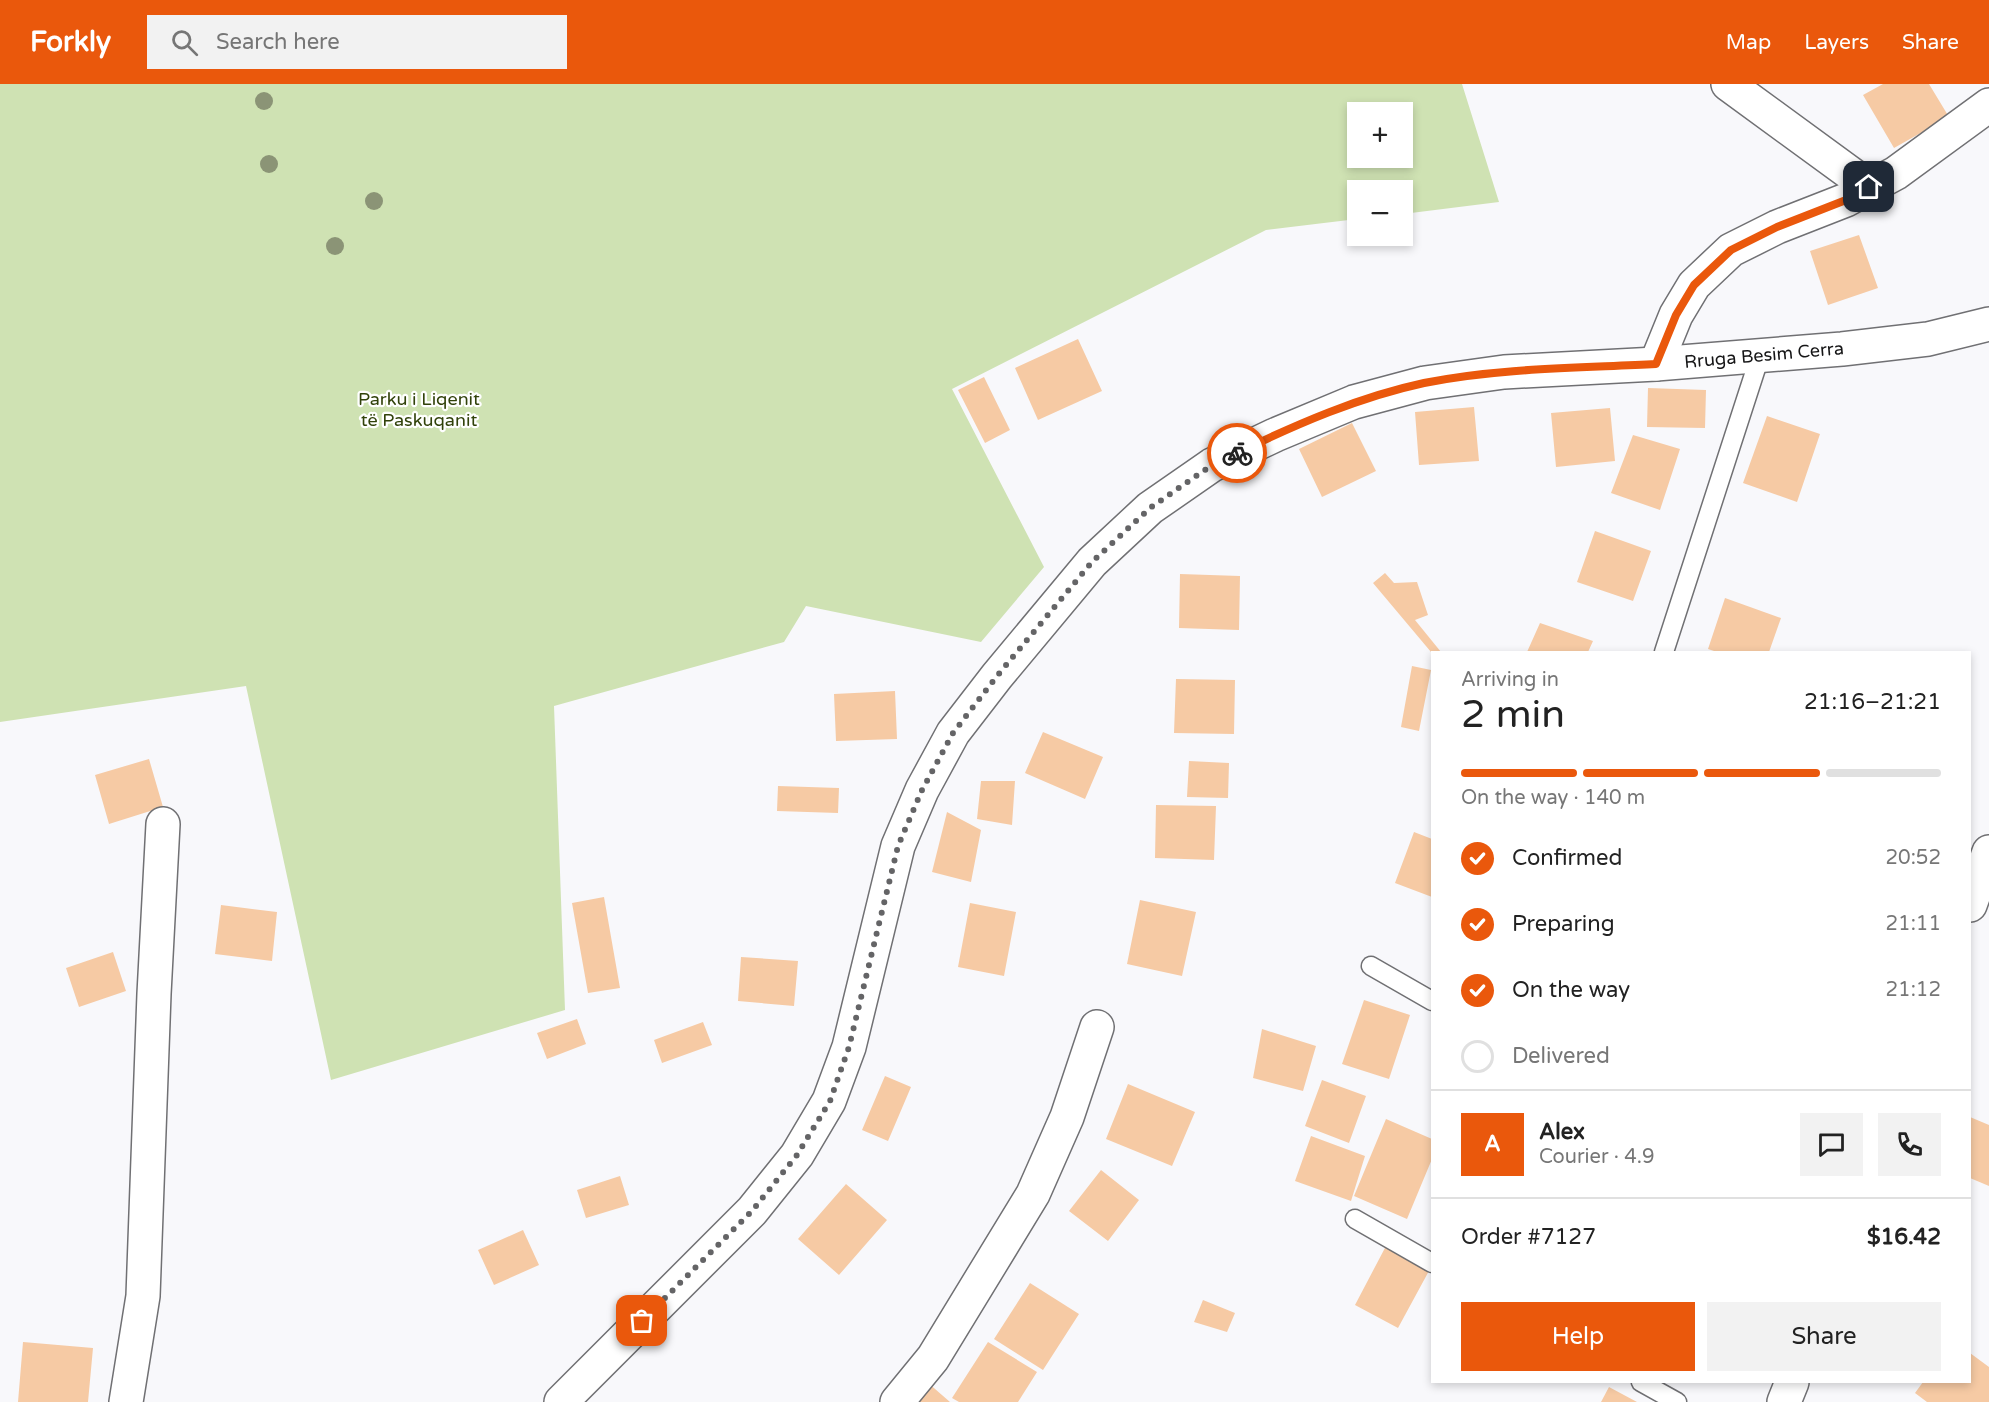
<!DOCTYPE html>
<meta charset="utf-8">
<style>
body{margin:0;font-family:"Varela Round",sans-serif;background:#f2f2f2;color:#222;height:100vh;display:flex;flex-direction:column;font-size:22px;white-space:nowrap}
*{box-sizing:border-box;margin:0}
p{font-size:20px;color:#767676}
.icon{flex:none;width:33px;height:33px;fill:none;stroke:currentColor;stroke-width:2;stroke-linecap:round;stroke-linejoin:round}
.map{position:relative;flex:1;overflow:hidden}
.side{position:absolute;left:1431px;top:567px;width:540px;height:732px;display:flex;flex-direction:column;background:#fff;border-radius:0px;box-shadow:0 3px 9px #0003}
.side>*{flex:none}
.tools{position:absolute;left:1347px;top:18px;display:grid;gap:12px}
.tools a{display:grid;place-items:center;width:66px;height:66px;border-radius:0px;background:#fff;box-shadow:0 3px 9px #0003;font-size:30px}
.pin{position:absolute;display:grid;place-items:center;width:51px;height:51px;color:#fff;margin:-26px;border-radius:12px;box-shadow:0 3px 9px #0006}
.courier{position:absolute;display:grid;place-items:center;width:60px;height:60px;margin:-30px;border:4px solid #ea580c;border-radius:50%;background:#fff;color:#222;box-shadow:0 2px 8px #0007}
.head em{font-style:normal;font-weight:600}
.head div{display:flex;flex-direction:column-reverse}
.head{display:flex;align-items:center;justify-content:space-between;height:102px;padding:0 30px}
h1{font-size:39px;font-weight:600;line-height:45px}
.bar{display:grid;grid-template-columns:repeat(4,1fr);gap:9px 6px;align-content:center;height:72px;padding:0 30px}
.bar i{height:8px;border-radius:4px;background:#e0e0e0}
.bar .active{background:#ea580c}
.bar p{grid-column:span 4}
.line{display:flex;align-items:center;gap:15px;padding:0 30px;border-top:2px solid #e0e0e0}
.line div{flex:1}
.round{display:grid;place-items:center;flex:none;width:63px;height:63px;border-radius:0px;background:#f2f2f2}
ol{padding:0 30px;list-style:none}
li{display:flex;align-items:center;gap:18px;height:66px}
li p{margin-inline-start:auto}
li .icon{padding:6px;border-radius:50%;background:#ea580c;color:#fff;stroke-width:4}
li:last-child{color:#767676}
li i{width:33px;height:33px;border:3px solid #e0e0e0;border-radius:50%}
.primary-button{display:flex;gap:12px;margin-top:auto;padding:12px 30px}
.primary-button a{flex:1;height:69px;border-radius:0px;background:#ea580c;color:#fff;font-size:24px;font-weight:600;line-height:69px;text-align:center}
.primary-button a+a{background:#f2f2f2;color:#222}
header{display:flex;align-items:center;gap:36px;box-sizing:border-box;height:84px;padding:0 30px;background:#ea580c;color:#fff}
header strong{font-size:28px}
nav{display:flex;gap:33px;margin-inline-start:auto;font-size:21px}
.search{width:420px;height:54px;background:#f2f2f2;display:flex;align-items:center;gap:15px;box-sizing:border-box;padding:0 21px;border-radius:0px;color:#767676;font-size:22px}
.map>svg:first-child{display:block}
</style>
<header>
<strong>Forkly</strong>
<div class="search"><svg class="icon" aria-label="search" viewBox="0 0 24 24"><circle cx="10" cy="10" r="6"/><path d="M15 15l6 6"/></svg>Search here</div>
<nav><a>Map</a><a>Layers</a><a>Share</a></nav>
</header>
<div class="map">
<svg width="1989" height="1318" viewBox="0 0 1989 1318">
<rect width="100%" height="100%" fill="#f8f8fb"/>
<path fill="#cfe2b3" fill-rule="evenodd" d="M0,0H1462L1499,118L1403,130L1402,106H1358L1357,135L1266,146L952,305L1044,483L981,558L806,522L784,558L554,622L565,926L331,996L246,602L0,638ZM1402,28V74H1358V28Z"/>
<path fill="#f6caa4" d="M1883,0H1929L1949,33L1894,64L1863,11Z
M1859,151L1878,204L1828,221L1810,167Z
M1078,255L1102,307L1038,336L1015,284Z
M984,293L1010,346L985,359L958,306Z
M1648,304L1706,306L1705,344L1647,343Z
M1474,323L1479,377L1419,381L1415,328Z
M1610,324L1615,377L1556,383L1551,329Z
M1767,332L1820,350L1797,418L1743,399Z
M1352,339L1376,387L1322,413L1299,365Z
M1633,351L1680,365L1660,426L1611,409Z
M1595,447L1651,467L1633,517L1577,498Z
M1385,489L1394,499L1417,498L1428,531L1415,536L1441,568H1431L1373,499Z
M1180,490L1240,492L1239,546L1179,544Z
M1725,514L1781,534L1769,568H1717L1708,565Z
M1540,539L1593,557L1588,568H1527Z
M1412,582L1431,586L1419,647L1401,643Z
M1176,595L1235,596L1234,650L1174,649Z
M895,607L897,655L836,657L834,610Z
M1043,648L1103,673L1085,715L1025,689Z
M149,675L163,723L109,740L95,691Z
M1189,677L1229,679L1228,714L1187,713Z
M981,697H1015L1012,741L977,735Z
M778,702L839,704L838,729L777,727Z
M1156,721L1216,722L1214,776L1155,774Z
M947,728L981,746L971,798L932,788Z
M1414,748L1432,755V813L1395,799Z
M604,813L620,904L588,909L572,819Z
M1140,816L1196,828L1182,892L1127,880Z
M970,819L1016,828L1004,892L958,883Z
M221,821L277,828L272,877L215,870Z
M113,868L126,907L79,923L66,884Z
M741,873L798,877L794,922L738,917Z
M1364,916L1410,931L1389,995L1342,980Z
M577,935L586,960L547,975L537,949Z
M703,938L712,961L662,979L654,956Z
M1262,945L1316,962L1303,1007L1253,994Z
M885,992L911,1003L888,1057L862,1046Z
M1322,996L1366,1012L1349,1059L1305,1042Z
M1128,1000L1195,1028L1172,1082L1106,1055Z
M1970,1033L1989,1041V1102L1970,1094Z
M1386,1035L1432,1055V1075L1407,1135L1354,1112Z
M1311,1052L1365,1072L1351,1117L1295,1097Z
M1101,1086L1139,1116L1108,1157L1069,1127Z
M620,1092L629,1121L586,1134L577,1106Z
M846,1100L887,1136L839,1191L798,1155Z
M523,1146L539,1181L494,1201L478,1166Z
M1386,1162L1430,1185L1398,1244L1355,1221Z
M1030,1199L1079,1230L1043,1286L994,1255Z
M1203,1216L1235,1229L1227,1248L1194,1238Z
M23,1258L93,1264L88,1318H18Z
M988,1258L1037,1288L1018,1318H959L952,1314Z
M1970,1269L1989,1283V1318H1927L1915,1309L1923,1298H1970Z
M927,1298L950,1318H909Z
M1609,1303L1637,1318H1601Z"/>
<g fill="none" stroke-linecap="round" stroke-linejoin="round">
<defs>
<path id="lane" d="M1664,568L1760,272
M1371,882L1432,917
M1355,1135L1432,1179
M1641,1298L1677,1318"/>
<path id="street" d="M1728,0L1869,103
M1656,280L1676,231L1694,201L1731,166L1777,143L1846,116L1896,89L1989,21
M126,1318L143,1212L154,910L163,740
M897,1318L933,1274L1033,1110L1067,1033L1097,943"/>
<path id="secondary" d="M1970,821L1989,768
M561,1318L752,1127L797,1071L829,1017L849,963L898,762L922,706L953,649L997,592L1092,478L1150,424L1212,381L1275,351L1354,318L1425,299L1504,288L1656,280L1842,265L1928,255L1989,240
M1784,1318L1792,1298"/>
</defs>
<use href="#lane" stroke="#707073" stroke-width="21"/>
<use href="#street" stroke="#707073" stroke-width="36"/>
<use href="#secondary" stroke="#707073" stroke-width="36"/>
<use href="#lane" stroke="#fff" stroke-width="18"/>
<use href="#street" stroke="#fff" stroke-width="33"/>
<use href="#secondary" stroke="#fff" stroke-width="33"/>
</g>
<g fill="#8b9476">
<circle cx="264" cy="17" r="9"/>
<circle cx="269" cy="80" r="9"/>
<circle cx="374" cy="117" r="9"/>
<circle cx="335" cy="162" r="9"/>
</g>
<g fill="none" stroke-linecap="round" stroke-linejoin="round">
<path stroke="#646466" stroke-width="6" stroke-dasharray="0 10.8" d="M642,1237L752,1127L797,1071L830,1017L849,963L898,762L922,706L953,649L997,592L1092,478L1150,424L1212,381L1237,369"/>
<path stroke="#ea580c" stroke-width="8" d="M1237,369C1297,340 1359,313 1424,299C1497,284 1581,284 1656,280L1676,231L1694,201L1731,166L1777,143L1846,116L1869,103"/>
</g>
<g text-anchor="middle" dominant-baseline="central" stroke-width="4.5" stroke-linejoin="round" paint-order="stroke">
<g font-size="18" fill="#151516" stroke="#fff">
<text transform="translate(1764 271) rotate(-5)">Rruga Besim Cerra</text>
</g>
<g font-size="18" fill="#31420a" stroke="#fff">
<text x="419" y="315">Parku i Liqenit<tspan x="419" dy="21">të Paskuqanit</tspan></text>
</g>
</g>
</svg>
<div class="tools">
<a>+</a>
<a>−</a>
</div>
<div class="pin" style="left:642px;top:1237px;background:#ea580c"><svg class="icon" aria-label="bag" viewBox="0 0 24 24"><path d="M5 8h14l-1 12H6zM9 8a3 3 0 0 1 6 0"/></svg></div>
<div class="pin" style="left:1869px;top:103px;background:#1f2937"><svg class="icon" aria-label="home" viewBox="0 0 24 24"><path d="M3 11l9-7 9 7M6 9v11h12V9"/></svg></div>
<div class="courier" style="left:1237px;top:369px"><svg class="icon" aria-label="bike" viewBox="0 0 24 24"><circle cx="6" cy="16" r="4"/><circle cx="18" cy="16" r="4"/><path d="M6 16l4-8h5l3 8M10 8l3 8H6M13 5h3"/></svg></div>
<section class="side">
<div class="head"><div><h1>2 min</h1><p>Arriving in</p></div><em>21:16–21:21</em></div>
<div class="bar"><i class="active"></i><i class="active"></i><i class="active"></i><i></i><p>On the way · 140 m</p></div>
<ol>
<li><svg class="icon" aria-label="check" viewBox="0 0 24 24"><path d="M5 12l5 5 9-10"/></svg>Confirmed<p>20:52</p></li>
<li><svg class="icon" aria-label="check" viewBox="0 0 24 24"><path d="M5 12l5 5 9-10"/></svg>Preparing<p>21:11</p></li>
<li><svg class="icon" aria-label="check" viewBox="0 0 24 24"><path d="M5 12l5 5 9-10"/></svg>On the way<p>21:12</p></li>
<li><i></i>Delivered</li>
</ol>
<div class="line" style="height:108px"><b class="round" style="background:#ea580c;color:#fff">A</b><div><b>Alex</b><p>Courier · 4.9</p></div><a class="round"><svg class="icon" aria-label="chat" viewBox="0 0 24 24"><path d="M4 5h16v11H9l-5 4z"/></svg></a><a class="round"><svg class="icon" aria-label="phone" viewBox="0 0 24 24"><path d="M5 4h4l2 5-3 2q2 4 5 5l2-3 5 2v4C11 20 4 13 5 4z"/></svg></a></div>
<div class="line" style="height:78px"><div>Order #7127</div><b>$16.42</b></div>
<div class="primary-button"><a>Help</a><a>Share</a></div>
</section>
</div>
